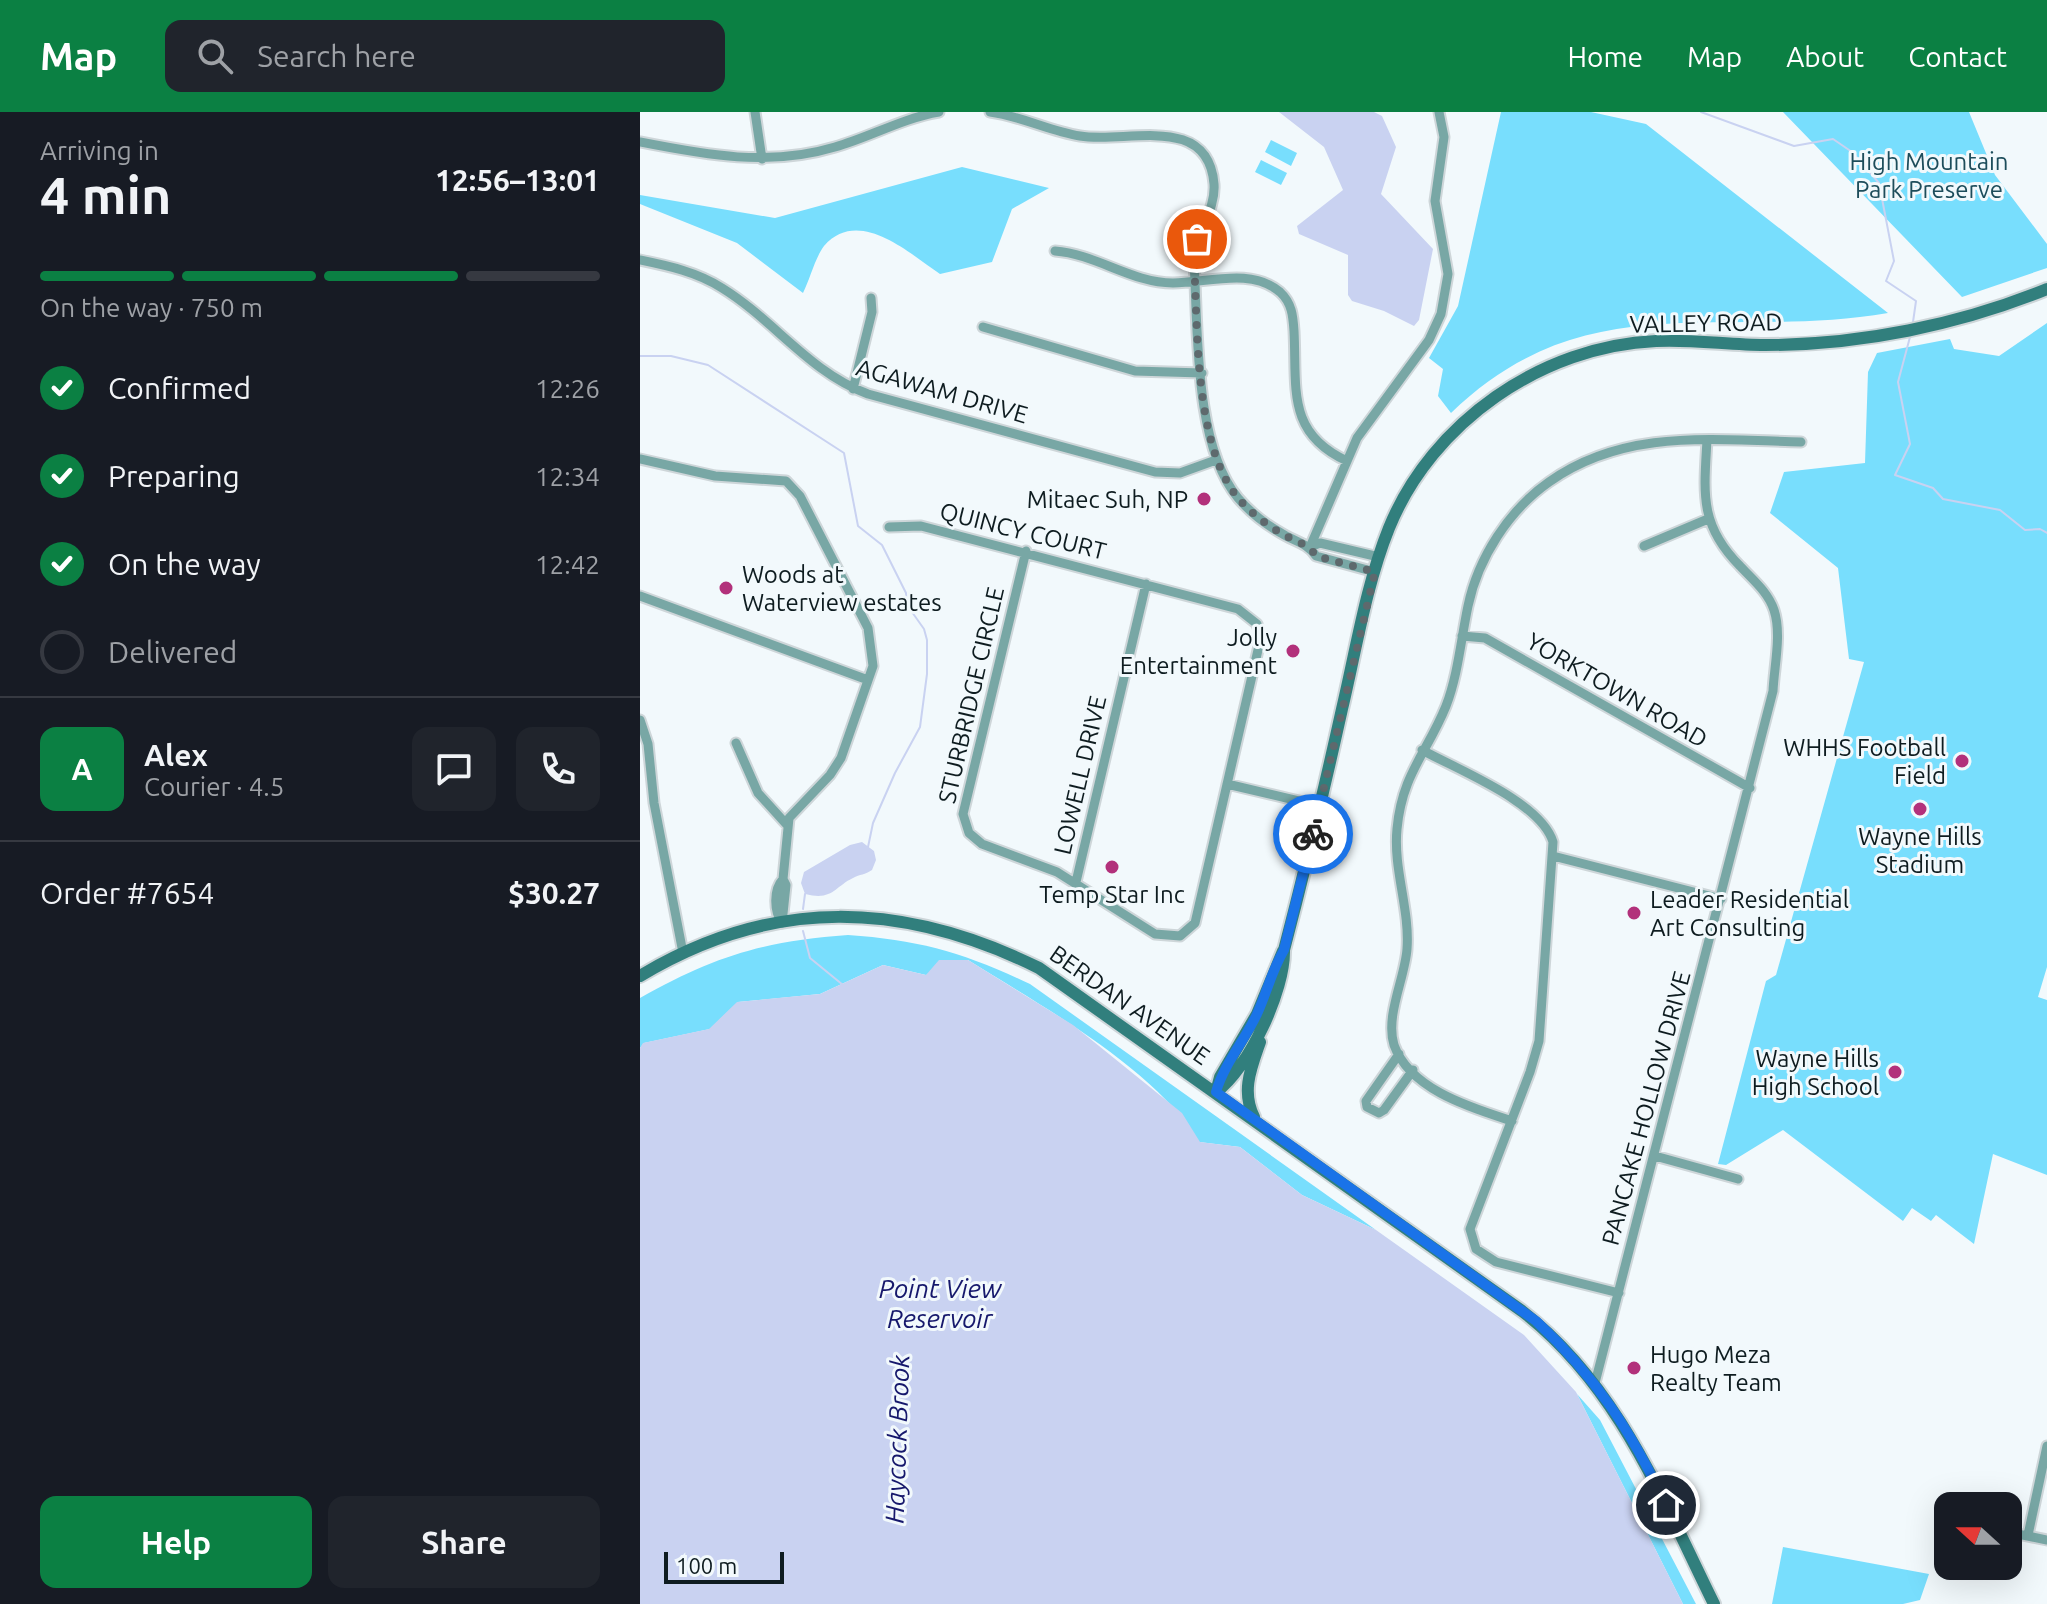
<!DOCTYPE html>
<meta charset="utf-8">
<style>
body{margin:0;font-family:Ubuntu,sans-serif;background:#20242c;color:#f1f3f6;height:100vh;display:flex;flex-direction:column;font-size:30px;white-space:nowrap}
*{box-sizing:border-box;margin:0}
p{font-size:26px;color:#9ea1a6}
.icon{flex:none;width:44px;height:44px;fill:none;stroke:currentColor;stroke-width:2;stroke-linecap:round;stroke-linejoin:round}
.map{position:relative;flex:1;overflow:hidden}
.panel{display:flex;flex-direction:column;background:#171b24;width:640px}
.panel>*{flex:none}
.needle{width:52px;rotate:291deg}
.fabs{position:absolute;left:1294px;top:1380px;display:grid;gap:16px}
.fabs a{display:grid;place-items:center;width:88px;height:88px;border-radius:16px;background:#171b24;box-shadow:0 8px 32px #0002;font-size:40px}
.scale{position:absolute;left:24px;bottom:20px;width:120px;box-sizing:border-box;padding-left:8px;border:4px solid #0e1c20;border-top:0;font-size:22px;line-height:28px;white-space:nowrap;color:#0e1c20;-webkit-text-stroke:6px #f2f9fc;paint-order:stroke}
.pin{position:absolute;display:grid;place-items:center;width:68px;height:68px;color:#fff;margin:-34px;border:4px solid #fff;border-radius:50%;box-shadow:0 2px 8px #0007}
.courier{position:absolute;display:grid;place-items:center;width:80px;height:80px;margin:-40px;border:6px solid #1a73e8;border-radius:50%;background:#fff;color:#222;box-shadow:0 2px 10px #0007}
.summary em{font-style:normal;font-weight:700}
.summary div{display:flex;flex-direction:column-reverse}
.summary{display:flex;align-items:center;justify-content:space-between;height:136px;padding:0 40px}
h1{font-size:52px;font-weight:700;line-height:60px}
.bar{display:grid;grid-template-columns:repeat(4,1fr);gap:12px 8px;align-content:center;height:96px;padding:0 40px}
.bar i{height:10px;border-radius:6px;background:#363941}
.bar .selected{background:#0b8043}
.bar p{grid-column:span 4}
.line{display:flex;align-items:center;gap:20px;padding:0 40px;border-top:2px solid #363941}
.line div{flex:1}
.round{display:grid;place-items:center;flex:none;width:84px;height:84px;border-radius:16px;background:#20242c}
ol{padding:0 40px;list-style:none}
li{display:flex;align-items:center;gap:24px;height:88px}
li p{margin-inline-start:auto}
li .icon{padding:8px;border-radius:50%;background:#0b8043;color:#fff;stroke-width:4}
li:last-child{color:#9ea1a6}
li i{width:44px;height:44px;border:4px solid #363941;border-radius:50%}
.cta{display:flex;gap:16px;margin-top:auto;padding:16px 40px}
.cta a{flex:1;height:92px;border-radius:16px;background:#0b8043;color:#fff;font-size:32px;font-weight:700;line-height:92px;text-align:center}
.cta a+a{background:#20242c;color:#f1f3f6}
header{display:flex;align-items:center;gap:48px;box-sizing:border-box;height:112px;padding:0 40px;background:#0b8043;color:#fff}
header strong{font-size:38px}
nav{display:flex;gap:44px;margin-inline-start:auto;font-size:28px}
.search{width:560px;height:72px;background:#20242c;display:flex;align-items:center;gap:20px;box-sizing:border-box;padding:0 28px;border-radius:16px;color:#9ea1a6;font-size:30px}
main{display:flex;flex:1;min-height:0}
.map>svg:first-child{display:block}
</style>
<header>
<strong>Map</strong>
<div class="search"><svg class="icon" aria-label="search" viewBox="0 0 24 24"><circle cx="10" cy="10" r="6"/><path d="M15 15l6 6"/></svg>Search here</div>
<nav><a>Home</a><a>Map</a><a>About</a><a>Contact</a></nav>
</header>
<main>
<section class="panel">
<div class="summary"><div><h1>4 min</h1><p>Arriving in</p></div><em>12:56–13:01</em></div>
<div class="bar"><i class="selected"></i><i class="selected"></i><i class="selected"></i><i></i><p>On the way · 750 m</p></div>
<ol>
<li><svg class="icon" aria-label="check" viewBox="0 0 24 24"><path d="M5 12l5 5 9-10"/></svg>Confirmed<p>12:26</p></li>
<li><svg class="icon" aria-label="check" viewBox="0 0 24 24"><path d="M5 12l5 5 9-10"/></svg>Preparing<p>12:34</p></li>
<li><svg class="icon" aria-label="check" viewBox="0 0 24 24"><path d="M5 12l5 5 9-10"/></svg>On the way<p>12:42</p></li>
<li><i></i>Delivered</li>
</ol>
<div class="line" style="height:144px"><b class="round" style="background:#0b8043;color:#fff">A</b><div><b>Alex</b><p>Courier · 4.5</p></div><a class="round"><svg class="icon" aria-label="chat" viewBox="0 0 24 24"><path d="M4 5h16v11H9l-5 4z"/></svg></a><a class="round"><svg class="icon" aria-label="phone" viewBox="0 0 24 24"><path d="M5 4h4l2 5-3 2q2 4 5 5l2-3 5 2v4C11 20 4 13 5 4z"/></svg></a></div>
<div class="line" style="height:104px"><div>Order #7654</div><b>$30.27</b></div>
<div class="cta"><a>Help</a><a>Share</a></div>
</section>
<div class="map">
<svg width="1407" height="1492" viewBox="0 0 1407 1492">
<rect width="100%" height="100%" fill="#f2f9fc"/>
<path fill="#78defd" d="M861,0H951L1006,12L1248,201C1086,229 945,170 811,301L798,284L803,257L789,246L818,194Z
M1143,0H1329L1355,63L1407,132V156L1322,185Z
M631,28L657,41L651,54L625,40Z
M621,48L647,61L641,73L615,60Z
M322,55L409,76L372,97L352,150L300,162C270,142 219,94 184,134C175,146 170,167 163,181L97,131L0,92V83L135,106Z
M1407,211V855L1398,885L1407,888V1063L1353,1042L1334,1132L1296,1103L1291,1109L1272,1096L1263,1109L1143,1018L1086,1053L1078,1052L1126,869L1136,863L1224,550L1209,547L1198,456L1130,401L1144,360L1225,351L1228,260L1237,241L1310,227L1314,237L1359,244Z
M208,823C280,828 325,841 390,872L736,1118L662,1083L600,1035L559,1030C516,957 400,893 328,848L286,863L243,853L180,882L98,890L70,917L4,931L0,936V886C74,844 124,829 208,823Z
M937,1282L960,1308L1056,1492H1043Z
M1143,1435L1289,1462L1280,1488L1263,1492H1132Z"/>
<path fill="#c9d2f1" d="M639,0H734L742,4L756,35L741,82L793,137L779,208L774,214L744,199L712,189L708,183V143L659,122L657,114L703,78L684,35Z
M222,730L234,739L236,748L232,758C225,763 220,762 213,766C194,775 193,789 165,782L161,771L164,760L210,733Z
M299,848H328L433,913L542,1001L560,1030L600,1035L662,1083L736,1118L884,1223L936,1280L1043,1492H0V936L3,931L69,917L97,890L180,882L243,853L286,863Z"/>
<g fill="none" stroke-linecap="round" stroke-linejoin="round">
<path stroke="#c9d2f1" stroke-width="2" d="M1061,0L1154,34L1193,27L1212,40L1239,71L1254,149L1246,169L1276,189L1273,210
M1270,225L1258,270L1270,332L1255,363L1293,376L1303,387L1360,398L1385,418L1400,417L1407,421
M0,244H31L68,253L204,341L218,414L242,433L266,481L267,493L284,517L287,528V562L280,615L255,661L233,711L228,735
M163,797L165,782
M163,819L170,846L203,873"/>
<defs>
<path id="street" d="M115,0L122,47
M350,0C381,4 409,19 440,24C485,32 568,0 574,72C576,99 555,121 554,149C558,217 554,333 598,386C610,400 625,412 641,421C653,429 668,431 676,444L735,460
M0,30C66,43 129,55 195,35C230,25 263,6 299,0
M415,139C456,142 492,171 533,171C567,171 611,155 640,180C652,191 653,204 654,219C657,276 646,321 707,349
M0,148C29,154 57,160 82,176C134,208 169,260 228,282L515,360L540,361L576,348
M343,215L495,259L562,261
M213,277L232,200L231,186
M0,347L75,364L146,369L160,384L228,516L233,554L201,646L190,663L149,706L143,767
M249,415L281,414L598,497L617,512L621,525L555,811L540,824L515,822L417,760L342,732L329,721L323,702L386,439
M1004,434L1068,407
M670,435L717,326L789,228L801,202L808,162L795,89L804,25L799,0
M670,435L680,431L739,445
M0,484L228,568
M822,524L845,526L1110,676
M0,608L8,632L14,691L43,841
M96,631L118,681L148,714
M782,638C818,658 901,690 913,730L899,929L890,960L830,1117L836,1137L856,1150L979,1181
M587,672L680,694
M913,744L1081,787
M143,767L146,773L142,811C134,799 133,778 143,767Z
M436,770L506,472
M759,942L726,989L727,995L739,1001L744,998L773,958
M872,1009C832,996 770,978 754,933C745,904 765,866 767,837C770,797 753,757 757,717C762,662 787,641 806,594C818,563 821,527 828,494C838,446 869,398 909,370C985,316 1074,328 1161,330
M1015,1044L1098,1067
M955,1271L1133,579C1134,555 1142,522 1134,498C1128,480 1113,468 1100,454C1059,413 1064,381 1067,328
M1368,1420L1407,1428
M1388,1423L1407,1334"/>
<path id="secondary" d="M0,864C133,784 263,789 399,856L882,1199C979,1274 1021,1385 1074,1492
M576,980C609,956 645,878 644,838C665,758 684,678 702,597C716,538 726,473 749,416C792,310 902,234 1016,229C1052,227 1089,233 1125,233C1220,233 1319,213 1407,177
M576,980L580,965L617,902L643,839
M614,1005C601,979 611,956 620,930"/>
</defs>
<use href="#street" stroke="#ced6d9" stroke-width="13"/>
<use href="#secondary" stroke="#ced6d9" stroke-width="16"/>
<use href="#street" stroke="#78a7a5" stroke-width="9"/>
<use href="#secondary" stroke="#317f7d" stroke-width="12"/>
</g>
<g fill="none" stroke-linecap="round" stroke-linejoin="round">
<path stroke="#5e696d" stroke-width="8" stroke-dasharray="0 14.4" d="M557,127L554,149C558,217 554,332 598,386C610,400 625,412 641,421C653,429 668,431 676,444L735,460L673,722"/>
<path stroke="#1a73e8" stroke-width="10" d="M673,722L644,838C632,858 627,880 617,902C605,928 584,952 576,980L896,1209C956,1265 991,1319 1026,1393"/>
</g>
<g fill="#b2317b" stroke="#f2f9fc" stroke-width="3">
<circle cx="564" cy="387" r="8"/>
<circle cx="86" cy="476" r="8"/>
<circle cx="653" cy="539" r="8"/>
<circle cx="1322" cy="649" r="8"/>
<circle cx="1280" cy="697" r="8"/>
<circle cx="472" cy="755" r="8"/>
<circle cx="994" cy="801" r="8"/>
<circle cx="1255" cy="960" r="8"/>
<circle cx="994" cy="1256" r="8"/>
</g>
<g text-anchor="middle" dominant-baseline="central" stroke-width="6" stroke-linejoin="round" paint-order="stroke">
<g font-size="24" fill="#1d4d5b" stroke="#f2f9fc">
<text x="1289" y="49">High Mountain<tspan x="1289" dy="28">Park Preserve</tspan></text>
</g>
<g font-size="24" fill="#0e1c20" stroke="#f2f9fc">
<text transform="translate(1066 211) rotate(-1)">VALLEY ROAD</text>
<text transform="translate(302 279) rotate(16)">AGAWAM DRIVE</text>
<text transform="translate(383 419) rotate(14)">QUINCY COURT</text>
<text transform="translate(977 578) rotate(30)">YORKTOWN ROAD</text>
<text transform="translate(331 583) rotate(-77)">STURBRIDGE CIRCLE</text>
<text transform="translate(440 663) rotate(-77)">LOWELL DRIVE</text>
<text transform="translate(490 893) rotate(35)">BERDAN AVENUE</text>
<text transform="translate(1006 996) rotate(-75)">PANCAKE HOLLOW DRIVE</text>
</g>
<g font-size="24" fill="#0e1c20" stroke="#f2f9fc" text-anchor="end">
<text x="548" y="387">Mitaec Suh, NP</text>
<text x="102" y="462" text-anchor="start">Woods at<tspan x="102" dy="28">Waterview estates</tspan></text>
<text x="637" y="525">Jolly<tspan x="637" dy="28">Entertainment</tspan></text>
<text x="1306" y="635">WHHS Football<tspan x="1306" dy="28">Field</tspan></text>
<text x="1280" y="724" text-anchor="middle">Wayne Hills<tspan x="1280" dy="28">Stadium</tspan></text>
<text x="472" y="782" text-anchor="middle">Temp Star Inc</text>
<text x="1010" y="787" text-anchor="start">Leader Residential<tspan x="1010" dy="28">Art Consulting</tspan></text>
<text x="1239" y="946">Wayne Hills<tspan x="1239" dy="28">High School</tspan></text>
<text x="1010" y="1242" text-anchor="start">Hugo Meza<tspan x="1010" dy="28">Realty Team</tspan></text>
</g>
<g font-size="26" font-style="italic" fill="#16186c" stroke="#f2f9fc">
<text x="300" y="1176">Point View<tspan x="300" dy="30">Reservoir</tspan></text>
<text transform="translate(257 1327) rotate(-88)">Haycock Brook</text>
</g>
</g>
</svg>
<div class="fabs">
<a><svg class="needle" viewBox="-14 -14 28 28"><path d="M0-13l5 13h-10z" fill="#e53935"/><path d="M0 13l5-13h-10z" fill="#9ea1a6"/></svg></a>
</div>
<div class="scale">100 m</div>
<div class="pin" style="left:557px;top:127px;background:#ea580c"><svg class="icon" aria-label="bag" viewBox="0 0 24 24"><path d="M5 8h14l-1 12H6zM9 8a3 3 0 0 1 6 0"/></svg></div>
<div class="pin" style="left:1026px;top:1393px;background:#1f2937"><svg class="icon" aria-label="home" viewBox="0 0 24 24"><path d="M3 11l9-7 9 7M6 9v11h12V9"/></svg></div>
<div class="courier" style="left:673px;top:722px"><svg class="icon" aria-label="bike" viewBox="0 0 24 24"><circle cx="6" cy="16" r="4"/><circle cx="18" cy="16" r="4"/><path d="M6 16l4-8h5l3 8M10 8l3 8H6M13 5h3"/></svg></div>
</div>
</main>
